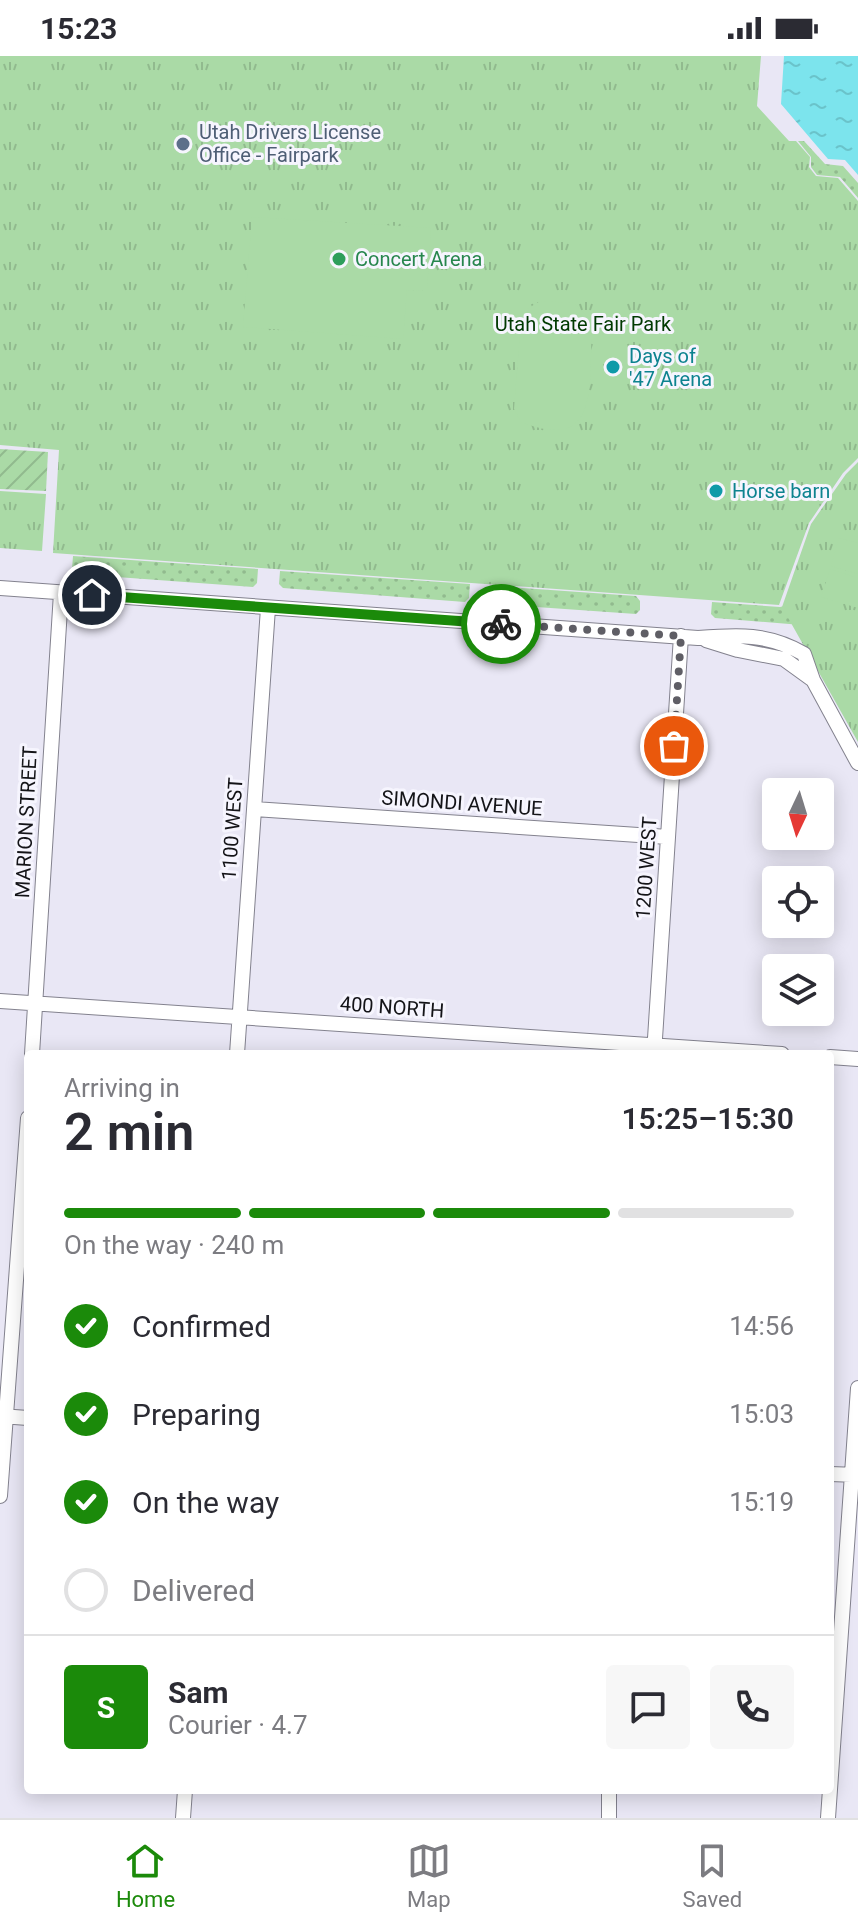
<!DOCTYPE html>
<meta charset="utf-8">
<style>
body{margin:0;font-family:Roboto,sans-serif;background:#f7f7f7;color:#2b2b33;height:100vh;display:flex;flex-direction:column;font-size:30px;white-space:nowrap}
*{box-sizing:border-box;margin:0}
p{font-size:26px;color:#7c7c81}
.icon{flex:none;width:44px;height:44px;fill:none;stroke:currentColor;stroke-width:2;stroke-linecap:round;stroke-linejoin:round}
.map{position:relative;flex:1;overflow:hidden}
.panel{position:absolute;left:24px;top:994px;width:810px;height:744px;display:flex;flex-direction:column;background:#fff;border-radius:8px;box-shadow:0 4px 20px #0003}
.panel>*{flex:none}
.needle{width:52px;rotate:184deg}
.fabs{position:absolute;left:762px;top:722px;display:grid;gap:16px}
.fabs a{display:grid;place-items:center;width:72px;height:72px;border-radius:8px;background:#fff;box-shadow:0 4px 20px #0003;font-size:40px}
.pin{position:absolute;display:grid;place-items:center;width:68px;height:68px;color:#fff;margin:-34px;border:4px solid #fff;border-radius:50%;box-shadow:0 2px 8px #0007}
.courier{position:absolute;display:grid;place-items:center;width:80px;height:80px;margin:-40px;border:6px solid #1b8a0a;border-radius:50%;background:#fff;color:#222;box-shadow:0 2px 10px #0007}
.headline em{font-style:normal;font-weight:600}
.headline div{display:flex;flex-direction:column-reverse}
.headline{display:flex;align-items:center;justify-content:space-between;height:136px;padding:0 40px}
h1{font-size:52px;font-weight:600;line-height:60px}
.bar{display:grid;grid-template-columns:repeat(4,1fr);gap:12px 8px;align-content:center;height:96px;padding:0 40px}
.bar i{height:10px;border-radius:6px;background:#e1e1e2}
.bar .selected{background:#1b8a0a}
.bar p{grid-column:span 4}
.line{display:flex;align-items:center;gap:20px;padding:0 40px;border-top:2px solid #e1e1e2}
.line div{flex:1}
.round{display:grid;place-items:center;flex:none;width:84px;height:84px;border-radius:8px;background:#f7f7f7}
ol{padding:0 40px;list-style:none}
li{display:flex;align-items:center;gap:24px;height:88px}
li p{margin-inline-start:auto}
li .icon{padding:8px;border-radius:50%;background:#1b8a0a;color:#fff;stroke-width:4}
li:last-child{color:#7c7c81}
li i{width:44px;height:44px;border:4px solid #e1e1e2;border-radius:50%}
.status{display:flex;justify-content:space-between;align-items:center;height:56px;padding:0 40px;background:#fff;direction:ltr}
.status svg{height:22px;fill:currentColor}
.tab-bar{display:flex;justify-content:space-around;align-items:center;height:112px;border-top:2px solid #e1e1e2;background:#fff;font-size:22px;color:#7c7c81}
.tab-bar a{display:grid;justify-items:center;gap:4px}
.tab-bar .selected{color:#1b8a0a}
.map>svg:first-child{display:block}
</style>
<div class="status"><b>15:23</b><svg viewBox="0 0 49 12"><path d="M0 12V9h3v3zM5 12V6h3v6zM10 12V3h3v9zM15 12V0h3v12zM26 1h20v11H26zM47 4h2v5h-2z"/></svg></div>
<div class="map">
<svg width="858" height="1762" viewBox="0 0 858 1762">
<defs>
<pattern id="grass-dots" width="8" height="8" patternUnits="userSpaceOnUse" patternTransform="scale(2)"><rect width="8" height="8" fill="#aadaa6"/><path d="M2 2h.1M6 6h.1" fill="none" stroke="#91ba8e" stroke-width="1.8" stroke-linecap="round"/></pattern>
<pattern id="park-tufts" width="24" height="20" patternUnits="userSpaceOnUse" patternTransform="scale(2)"><rect width="24" height="20" fill="#aadaa6"/><path d="M3 7l-1-3M5 7V3M7 7l1-3M15 17l-1-3M17 17v-4M19 17l1-3" fill="none" stroke="#91ba8e"/></pattern>
<pattern id="garden-furrows" width="10" height="10" patternUnits="userSpaceOnUse" patternTransform="scale(2)"><rect width="10" height="10" fill="#aadaa6"/><path d="M-1 1l2-2M0 10L10 0M9 11l2-2" fill="none" stroke="#91ba8e"/></pattern>
<pattern id="water-ripples" width="26" height="14" patternUnits="userSpaceOnUse" patternTransform="scale(2)"><rect width="26" height="14" fill="#7ce4ed"/><path d="M2 4q2-2 4 0t4 0M15 11q2-2 4 0t4 0" fill="none" stroke="#6ac3ca"/></pattern>
</defs>
<rect width="100%" height="100%" fill="#e9e7f5"/>
<path fill="url(#grass-dots)" d="M798,85H804L825,108L843,110L858,127V142L840,121L817,119L811,111V101Z
M73,500L258,513L257,527L253,531L76,518L72,513Z
M280,515L470,528L469,542L465,546L283,532L279,528Z
M492,530L636,540L640,545V554L636,558L495,548L491,543Z
M818,542L850,573L715,562L711,558L712,546L780,551Z"/>
<path fill="url(#park-tufts)" d="M0,0H761L757,50L789,85H796L810,101L809,111L816,120L838,122L858,145V402L843,417L809,467L779,549L53,497L59,394L0,389Z
M858,406V686L782,551L811,468L846,418Z
M0,435L46,438L42,495L0,492Z"/>
<path fill="url(#garden-furrows)" d="M0,393L48,396L46,435L0,433Z"/>
<path fill="#aadaa6" d="M252,161L431,172L427,235L407,234L403,283L243,271Z
M540,245L574,247L587,260L592,272C588,327 602,398 521,366L514,353L521,264L527,253Z
M839,482L858,487V518L831,510Z
M830,513L858,522V552L821,541Z"/>
<path fill="url(#water-ripples)" d="M784,0H858V119L845,104L828,103L781,48Z"/>
<g fill="none" stroke-linecap="round" stroke-linejoin="round">
<defs>
<path id="street" d="M0,532L698,582C738,579 768,577 804,598L813,624
M706,584L738,594L784,603L813,624L858,707
M254,753L668,781
M0,945L782,998
M32,998L61,537
M237,998L268,552
M654,998L681,580
M830,1001L858,1003
M0,1360L28,1362
M830,1418L858,1419
M0,1440L28,1062
M183,1762L185,1734
M609,1762V1734
M828,1762L858,1332"/>
</defs>
<use href="#street" stroke="#83828e" stroke-width="16"/>
<use href="#street" stroke="#fff" stroke-width="14"/>
</g>
<g fill="none" stroke-linecap="round" stroke-linejoin="round">
<path stroke="#5f5e65" stroke-width="8" stroke-dasharray="0 14.4" d="M501,568L681,580L674,690"/>
<path stroke="#1b8a0a" stroke-width="10" d="M92,539L501,568"/>
</g>
<circle fill="#5c6f8a" stroke="#f6f5fe" stroke-width="3" cx="183" cy="88" r="8"/>
<circle fill="#2e9e5b" stroke="#f6f5fe" stroke-width="3" cx="339" cy="203" r="8"/>
<g fill="#0f9aa8" stroke="#f6f5fe" stroke-width="3">
<circle cx="613" cy="311" r="8"/>
<circle cx="716" cy="435" r="8"/>
</g>
<g text-anchor="middle" dominant-baseline="central" stroke-width="6" stroke-linejoin="round" paint-order="stroke">
<g font-size="20" fill="#4e5e75" stroke="#f6f5fe" text-anchor="start">
<text x="199" y="76">Utah Drivers License<tspan x="199" dy="23">Office - Fairpark</tspan></text>
</g>
<g font-size="20" fill="#27864d" stroke="#f6f5fe" text-anchor="start">
<text x="355" y="203">Concert Arena</text>
</g>
<g font-size="20" fill="#003a01" stroke="#f6f5fe">
<text x="583" y="268">Utah State Fair Park</text>
</g>
<g font-size="20" fill="#0d838f" stroke="#f6f5fe" text-anchor="start">
<text x="629" y="300">Days of<tspan x="629" dy="23">'47 Arena</tspan></text>
<text x="732" y="435">Horse barn</text>
</g>
<g font-size="20" fill="#141418" stroke="#f6f5fe">
<text transform="translate(462 747) rotate(4)">SIMONDI AVENUE</text>
<text transform="translate(26 766) rotate(-87)">MARION STREET</text>
<text transform="translate(232 773) rotate(-86)">1100 WEST</text>
<text transform="translate(646 812) rotate(-86)">1200 WEST</text>
<text transform="translate(392 951) rotate(4)">400 NORTH</text>
</g>
</g>
</svg>
<div class="fabs">
<a><svg class="needle" viewBox="-14 -14 28 28"><path d="M0-13l5 13h-10z" fill="#e53935"/><path d="M0 13l5-13h-10z" fill="#7c7c81"/></svg></a>
<a><svg class="icon" aria-label="locate" viewBox="0 0 24 24"><circle cx="12" cy="12" r="6"/><path d="M12 2v4M12 18v4M2 12h4M18 12h4"/></svg></a>
<a><svg class="icon" aria-label="layers" viewBox="0 0 24 24"><path d="M12 4l9 5-9 5-9-5zM3 14l9 5 9-5"/></svg></a>
</div>
<div class="pin" style="left:674px;top:690px;background:#ea580c"><svg class="icon" aria-label="bag" viewBox="0 0 24 24"><path d="M5 8h14l-1 12H6zM9 8a3 3 0 0 1 6 0"/></svg></div>
<div class="pin" style="left:92px;top:539px;background:#1f2937"><svg class="icon" aria-label="home" viewBox="0 0 24 24"><path d="M3 11l9-7 9 7M6 9v11h12V9"/></svg></div>
<div class="courier" style="left:501px;top:568px"><svg class="icon" aria-label="bike" viewBox="0 0 24 24"><circle cx="6" cy="16" r="4"/><circle cx="18" cy="16" r="4"/><path d="M6 16l4-8h5l3 8M10 8l3 8H6M13 5h3"/></svg></div>
<section class="panel">
<div class="headline"><div><h1>2 min</h1><p>Arriving in</p></div><em>15:25–15:30</em></div>
<div class="bar"><i class="selected"></i><i class="selected"></i><i class="selected"></i><i></i><p>On the way · 240 m</p></div>
<ol>
<li><svg class="icon" aria-label="check" viewBox="0 0 24 24"><path d="M5 12l5 5 9-10"/></svg>Confirmed<p>14:56</p></li>
<li><svg class="icon" aria-label="check" viewBox="0 0 24 24"><path d="M5 12l5 5 9-10"/></svg>Preparing<p>15:03</p></li>
<li><svg class="icon" aria-label="check" viewBox="0 0 24 24"><path d="M5 12l5 5 9-10"/></svg>On the way<p>15:19</p></li>
<li><i></i>Delivered</li>
</ol>
<div class="line" style="height:144px"><b class="round" style="background:#1b8a0a;color:#fff">S</b><div><b>Sam</b><p>Courier · 4.7</p></div><a class="round"><svg class="icon" aria-label="chat" viewBox="0 0 24 24"><path d="M4 5h16v11H9l-5 4z"/></svg></a><a class="round"><svg class="icon" aria-label="phone" viewBox="0 0 24 24"><path d="M5 4h4l2 5-3 2q2 4 5 5l2-3 5 2v4C11 20 4 13 5 4z"/></svg></a></div>
</section>
</div>
<nav class="tab-bar">
<a class="selected"><svg class="icon" aria-label="home" viewBox="0 0 24 24"><path d="M3 11l9-7 9 7M6 9v11h12V9"/></svg>Home</a>
<a><svg class="icon" aria-label="map" viewBox="0 0 24 24"><path d="M3 6l6-2 6 2 6-2v14l-6 2-6-2-6 2zM9 4v14M15 6v14"/></svg>Map</a>
<a><svg class="icon" aria-label="saved" viewBox="0 0 24 24"><path d="M7 4h10v16l-5-4-5 4z"/></svg>Saved</a>
</nav>
